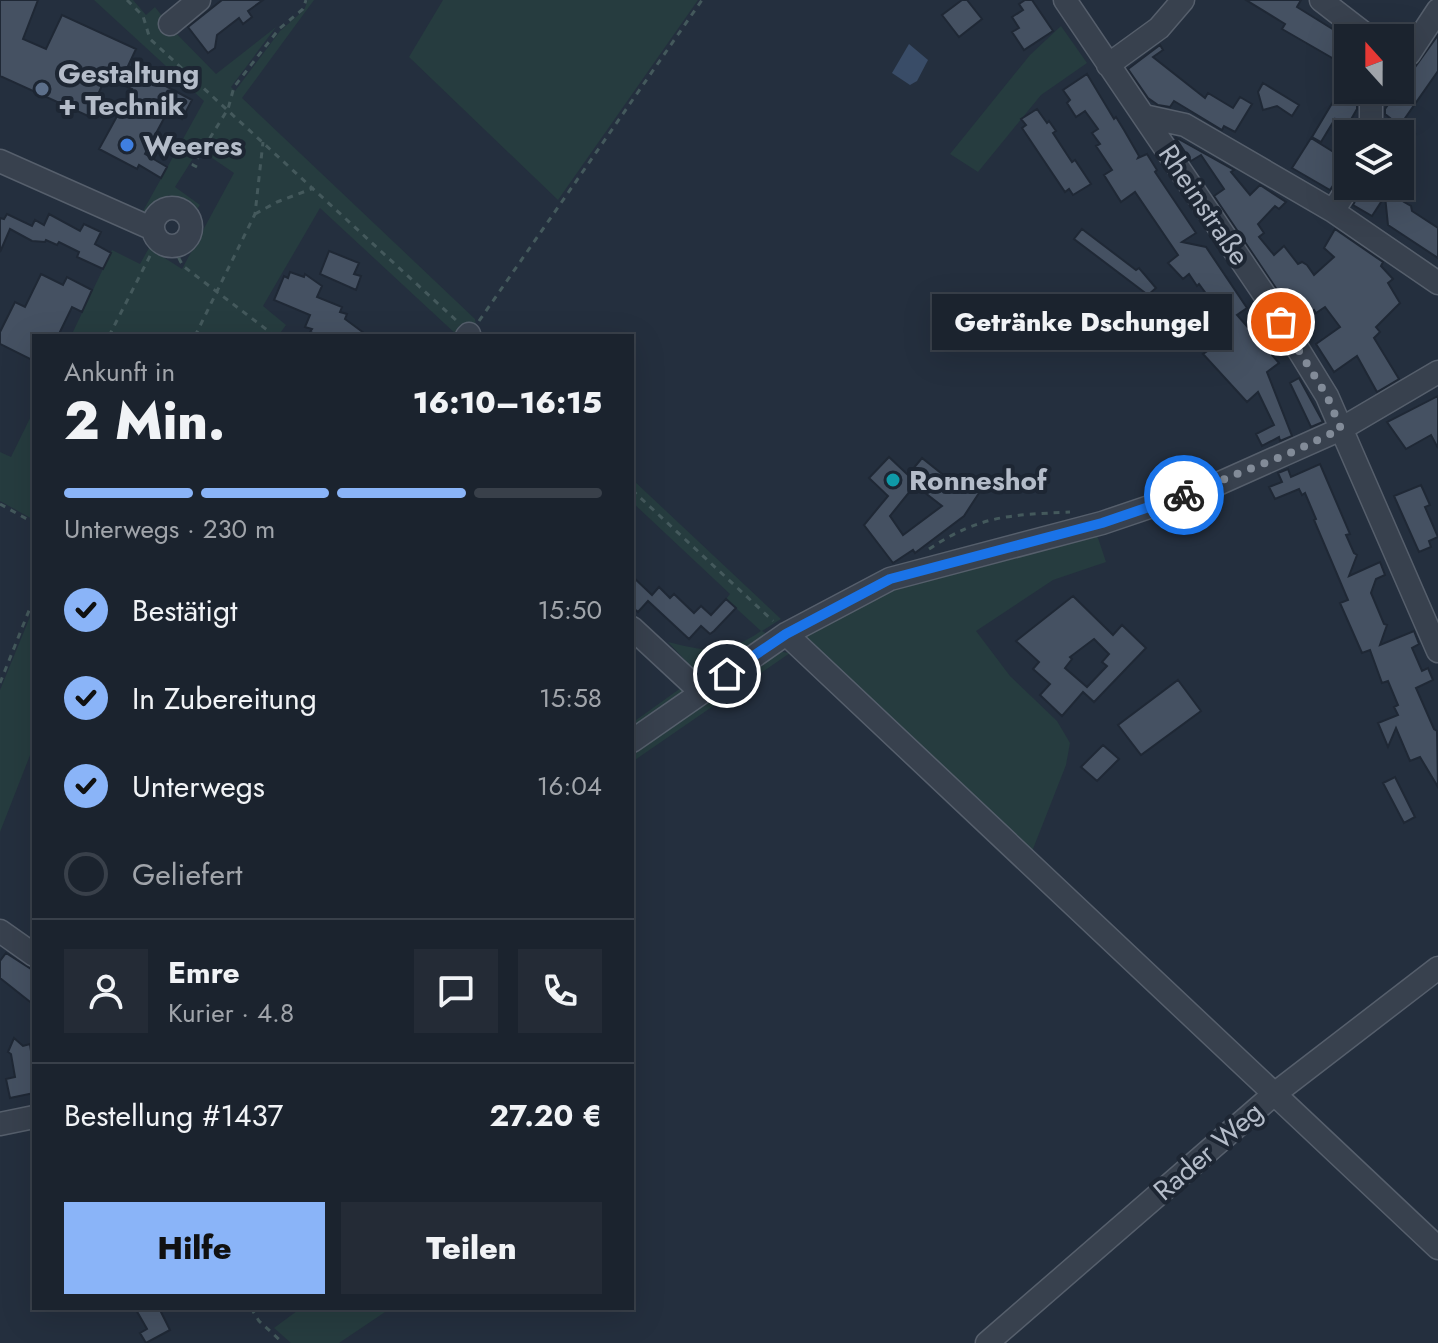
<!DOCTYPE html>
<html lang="de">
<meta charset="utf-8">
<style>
body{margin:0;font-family:Jost,sans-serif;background:#242b36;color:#f1f3f6;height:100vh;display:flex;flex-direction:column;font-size:30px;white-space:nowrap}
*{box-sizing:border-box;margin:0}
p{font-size:26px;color:#a0a4aa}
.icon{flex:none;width:44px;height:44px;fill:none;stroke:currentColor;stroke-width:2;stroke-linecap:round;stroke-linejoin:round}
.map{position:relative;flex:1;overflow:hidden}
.sheet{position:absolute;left:32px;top:334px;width:602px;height:976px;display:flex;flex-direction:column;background:#1b232e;border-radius:0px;box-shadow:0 8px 32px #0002,0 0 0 2px #39404a}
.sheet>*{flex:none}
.needle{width:52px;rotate:339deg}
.controls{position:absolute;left:1334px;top:24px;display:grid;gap:16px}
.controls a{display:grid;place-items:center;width:80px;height:80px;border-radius:0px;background:#1b232e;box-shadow:0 8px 32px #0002,0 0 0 2px #39404a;font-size:40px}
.pin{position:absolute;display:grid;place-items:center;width:68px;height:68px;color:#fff;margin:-34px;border:4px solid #fff;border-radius:50%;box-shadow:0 2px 8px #0007}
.courier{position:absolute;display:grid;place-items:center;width:80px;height:80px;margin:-40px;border:6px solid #1a73e8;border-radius:50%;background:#fff;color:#222;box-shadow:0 2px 10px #0007}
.bubble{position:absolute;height:56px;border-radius:0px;background:#1b232e;box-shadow:0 8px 32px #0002,0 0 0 2px #39404a;font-size:26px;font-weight:800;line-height:56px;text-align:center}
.overview em{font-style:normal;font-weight:800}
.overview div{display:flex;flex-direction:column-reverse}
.overview{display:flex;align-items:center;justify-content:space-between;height:136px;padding:0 32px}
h1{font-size:52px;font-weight:800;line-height:60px}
.bar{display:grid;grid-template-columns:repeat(4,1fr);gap:12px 8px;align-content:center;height:96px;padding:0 32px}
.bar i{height:10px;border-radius:6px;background:#39404a}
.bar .current{background:#8ab4f8}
.bar p{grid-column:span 4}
.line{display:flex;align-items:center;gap:20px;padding:0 32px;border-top:2px solid #39404a}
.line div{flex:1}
.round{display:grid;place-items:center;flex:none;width:84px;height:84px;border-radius:0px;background:#242b36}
ol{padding:0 32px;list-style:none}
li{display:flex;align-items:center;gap:24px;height:88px}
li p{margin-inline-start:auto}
li .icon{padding:8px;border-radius:50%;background:#8ab4f8;color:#111;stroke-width:4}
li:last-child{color:#a0a4aa}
li i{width:44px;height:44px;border:4px solid #39404a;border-radius:50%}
.button{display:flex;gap:16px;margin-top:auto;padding:16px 32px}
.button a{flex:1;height:92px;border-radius:0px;background:#8ab4f8;color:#111;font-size:32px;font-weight:800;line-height:92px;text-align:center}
.button a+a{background:#242b36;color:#f1f3f6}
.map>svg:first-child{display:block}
</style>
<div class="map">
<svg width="1438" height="1343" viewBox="0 0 1438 1343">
<rect width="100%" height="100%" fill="#242f3e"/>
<path fill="#263c3f" d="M94,0H133L146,15L155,7L173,30L216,74L276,27L231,87L235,91L280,31L304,10L308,0H314L242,98L475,319L477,333L458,336L320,208L263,306L286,325L278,336H71L112,250L140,264L149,248L182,269L234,173L199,149L175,187L200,205L195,212L169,195L142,213L204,101Z
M443,0H698L558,200L409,57Z
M1061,26L1087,63L1041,95L978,172L950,154L1030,55Z
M34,410V520L0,501V452L11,457Z
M632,479L781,619L762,631L769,635L632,734V723L699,675L668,642C707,652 726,655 761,631L726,599L730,594L632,502Z
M1096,532L1106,562L1053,580L976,631L1010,676L1057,721L1070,743L1066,765L1031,854L799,635L909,582Z
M34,607V745L0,832V690Z
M775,651L790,653L632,762V750Z
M301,1308H391L339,1343H291L274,1328Z"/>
<path fill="#394c67" d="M909,44L928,60L917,81L910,85L892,73Z"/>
<path fill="#455162" stroke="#1f2835" stroke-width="2" fill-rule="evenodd" d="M0,0H38L23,39L46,49L62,15L136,49L128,66L192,100L182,119L168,111L145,154L167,167L161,178L139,165L137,169L99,149L132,89L106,77L88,116L0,76Z
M222,0H263L248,11L252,17L243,24L239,18L217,35L215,48L208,53L188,27Z
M962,0H967L982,19L959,37L942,15Z
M1025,0H1032L1053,31L1024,50L1012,32L1019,28L1012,17L1023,10L1019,4Z
M1246,0H1301L1297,7L1347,38L1334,59L1282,29L1285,24Z
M1438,35V71L1401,124L1415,134L1400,154V134H1388L1395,122L1385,114V109Z
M1160,45L1163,50L1153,57L1205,98L1208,93L1233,108L1240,97L1252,104L1235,132L1224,126L1222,130L1174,101L1170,107L1158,105L1148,98L1128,69Z
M1087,74L1114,119L1116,117L1124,130L1139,156L1138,158L1147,154L1157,170L1155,172L1196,233L1182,242L1206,247L1247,308L1237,315L1279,363L1267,372L1292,436L1280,441L1279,437L1262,446L1256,434L1274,425L1258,392L1247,402L1203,354L1222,341L1214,330L1217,328L1211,318L1220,313L1199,284L1197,286L1189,274L1183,279L1168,263L1178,255L1135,192L1121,202L1104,175L1112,170L1096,146L1100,144L1092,133L1098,129L1085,111L1076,117L1067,103L1070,100L1063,90Z
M1263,83L1299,105L1292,116L1277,106L1263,110L1258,92Z
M1340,90L1357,100V109L1349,123L1343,124L1335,119L1321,142L1312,137Z
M1037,109L1047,123L1049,121L1056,131L1053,133L1066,153L1072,162L1075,160L1091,184L1073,195L1069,189L1065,192L1022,128L1026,125L1021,119Z
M1175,137L1234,170L1231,172L1250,195L1260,185L1286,202L1279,209L1275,206L1258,224L1264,233L1259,237L1274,255L1284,246L1298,264L1302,262L1307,265L1314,275L1334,257L1324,248L1335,229L1383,262L1381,266L1393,279L1388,283L1400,303L1376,327L1380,332L1374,338L1399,379L1377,392L1357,356L1334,372L1316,344L1340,327L1325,307L1316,313L1314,310L1302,318L1296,310L1292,312L1214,196L1224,189L1201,155L1191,161Z
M1311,138L1348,161V172L1338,178L1330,190L1292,168Z
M1363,186H1391L1390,189L1407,197L1404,202L1411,206L1412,211L1438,228V258L1388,225L1385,196L1372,216L1353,205Z
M7,214L32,226L35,220L44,225L49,214L80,231L84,224L101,232L95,244L111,253L103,269L77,257L79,252L59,242L57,245L46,240L45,242L32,241L10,229L0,252V218L4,219Z
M1082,229L1136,270L1139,268L1156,288L1148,295L1074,239Z
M329,251L359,263L354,274L361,276L356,290L320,274Z
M290,272L304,277L305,274L322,286L317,297L342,307L340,312L347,314L345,319L368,336H321L310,332L312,329L305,327L310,315L274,300L284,276L288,278Z
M41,274L63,285L67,277L92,290L82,312L72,307L58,336H34V361L0,344V332L15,302L25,307Z
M1299,378L1323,422L1311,427L1290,383Z
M1438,396V448L1431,435L1406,449L1387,422Z
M889,457L908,475L922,458L956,485L960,480L979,493L964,516L915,553L913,550L893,563L864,525L888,496L869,478ZM915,485L942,506L903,535L890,516Z
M1320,464L1350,534L1346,535L1354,553L1357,555L1349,576L1380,562L1385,575L1376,579L1371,593L1384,624L1387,625L1380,645L1414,631L1419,644L1412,648L1422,671L1428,668L1433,680L1416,688L1434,729L1437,731L1438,787L1420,757L1410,761L1396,728L1388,747L1378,723L1398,715L1394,707L1398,705L1388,681L1382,683L1370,650L1362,653L1340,603L1348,600L1314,520L1316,519L1305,493L1302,495L1299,489L1275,499L1269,487L1282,482L1278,473L1288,469L1291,477Z
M1421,485L1430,505L1425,507L1438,537L1429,541L1431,547L1419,552L1394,496Z
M632,576L652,595L659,587L670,598L674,594L694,613L701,606L711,615L726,599L736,608L714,631L710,634L701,626L689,639L648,601L638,612L632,607Z
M1073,596L1113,635L1122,625L1146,648L1094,702L1083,692L1062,716L1040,695L1050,684L1033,669L1039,662L1016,641ZM1094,639L1109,654L1102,662L1107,666L1087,687L1065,668L1072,659L1070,657Z
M1178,680L1201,711L1141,755L1118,725Z
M1103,745L1119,759L1097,781L1081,767Z
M1395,777L1415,817L1404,823L1383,783Z
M6,953L34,971V1005L0,978V961Z
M14,1038L23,1046L30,1044L31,1051H34V1093L10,1098L6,1079L15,1077L11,1054L8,1052Z
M135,1308H159L170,1330L146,1343L140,1333L147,1329Z"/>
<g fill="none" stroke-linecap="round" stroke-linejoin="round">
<defs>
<path id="minor" d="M1065,0L1266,297L1327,396L1438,651
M1321,0L1370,38
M170,24L199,0
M1400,54H1409L1438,10
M1108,65L1159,28L1183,0
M1144,116L1185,125L1333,211L1438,283
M1371,134V100L1375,90
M0,161L153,229
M153 227a19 19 0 1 1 38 0a19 19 0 1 1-38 0Z
M1333,211L1349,186
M467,336L469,334
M632,628L701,692
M786,634L1438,1248
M632,741L786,634L890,579L1102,523L1220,483L1341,429L1438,372
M0,931L34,955
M0,1124L34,1117
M987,1343L1273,1095L1438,968"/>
</defs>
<use href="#minor" stroke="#565f6c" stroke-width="25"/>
<path stroke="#44595c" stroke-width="3" stroke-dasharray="6 6" stroke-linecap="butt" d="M127,0L143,16L150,39L458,322
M197,167L193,165L228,109L234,87L279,29L303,9L306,0
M255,214L277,202L314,188
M173,247L183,266L275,336
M479,321L702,0
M109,336L154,248
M195,336L255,214L263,142
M632,490L773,621
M0,504L34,523
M929,549C980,515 1011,515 1070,512
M0,683L34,598
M251,1308L259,1321L283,1343"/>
<use href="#minor" stroke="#38414e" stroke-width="22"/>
</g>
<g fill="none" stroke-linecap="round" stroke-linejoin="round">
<path stroke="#828b98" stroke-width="8" stroke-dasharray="0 14.4" d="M1184,495L1288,454L1341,429L1327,396L1281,322"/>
<path stroke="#1a73e8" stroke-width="10" d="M727,674L786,634L890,579L1102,523L1184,495"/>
</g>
<circle fill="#5c6f8a" stroke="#1d2633" stroke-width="3" cx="42" cy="89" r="8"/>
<circle fill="#3f7fe0" stroke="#1d2633" stroke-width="3" cx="127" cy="145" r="8"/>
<circle fill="#0f9aa8" stroke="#1d2633" stroke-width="3" cx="893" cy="480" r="8"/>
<g text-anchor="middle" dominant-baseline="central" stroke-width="8" stroke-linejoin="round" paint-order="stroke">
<g font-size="28" font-weight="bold" fill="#b4bcc9" stroke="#1d2633" text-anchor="start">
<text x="58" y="73">Gestaltung<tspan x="58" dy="32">+ Technik</tspan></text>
<text x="143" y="145">Weeres</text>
<text x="909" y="480">Ronneshof</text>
</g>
<g font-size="28" fill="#b4bcc9" stroke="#1d2633">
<text transform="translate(1204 205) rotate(56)">Rheinstraße</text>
<text transform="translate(1208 1151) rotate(-41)">Rader Weg</text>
</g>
</g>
</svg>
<div class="controls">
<a><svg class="needle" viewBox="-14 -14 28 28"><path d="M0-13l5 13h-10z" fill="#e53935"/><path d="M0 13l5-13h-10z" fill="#a0a4aa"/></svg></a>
<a><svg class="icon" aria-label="layers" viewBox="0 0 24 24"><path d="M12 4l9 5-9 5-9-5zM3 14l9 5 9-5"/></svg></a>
</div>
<div class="pin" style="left:1281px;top:322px;background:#ea580c"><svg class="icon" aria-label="bag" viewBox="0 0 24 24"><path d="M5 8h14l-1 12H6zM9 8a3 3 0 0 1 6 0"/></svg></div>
<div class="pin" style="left:727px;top:674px;background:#1f2937"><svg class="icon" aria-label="home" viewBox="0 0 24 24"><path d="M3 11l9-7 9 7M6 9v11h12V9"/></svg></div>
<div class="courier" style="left:1184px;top:495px"><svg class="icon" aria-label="bike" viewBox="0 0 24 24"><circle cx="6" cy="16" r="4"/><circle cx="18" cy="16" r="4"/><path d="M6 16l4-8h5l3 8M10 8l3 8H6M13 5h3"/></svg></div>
<div class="bubble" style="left:932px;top:294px;width:300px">Getränke Dschungel</div>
<section class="sheet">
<div class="overview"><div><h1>2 Min.</h1><p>Ankunft in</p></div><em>16:10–16:15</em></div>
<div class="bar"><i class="current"></i><i class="current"></i><i class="current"></i><i></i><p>Unterwegs · 230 m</p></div>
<ol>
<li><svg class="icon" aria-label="check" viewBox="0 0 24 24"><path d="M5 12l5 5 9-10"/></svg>Bestätigt<p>15:50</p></li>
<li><svg class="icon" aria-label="check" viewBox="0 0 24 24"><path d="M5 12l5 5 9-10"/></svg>In Zubereitung<p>15:58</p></li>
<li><svg class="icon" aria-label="check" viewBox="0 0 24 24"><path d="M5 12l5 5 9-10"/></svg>Unterwegs<p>16:04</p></li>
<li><i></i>Geliefert</li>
</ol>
<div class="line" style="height:144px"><a class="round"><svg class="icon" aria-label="person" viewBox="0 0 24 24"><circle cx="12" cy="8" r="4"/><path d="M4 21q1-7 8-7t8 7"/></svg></a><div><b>Emre</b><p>Kurier · 4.8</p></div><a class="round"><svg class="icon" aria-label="chat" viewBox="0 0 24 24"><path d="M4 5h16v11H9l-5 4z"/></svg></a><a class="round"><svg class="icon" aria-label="phone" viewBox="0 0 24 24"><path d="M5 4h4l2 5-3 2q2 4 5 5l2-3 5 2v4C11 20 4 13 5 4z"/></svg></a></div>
<div class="line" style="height:104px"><div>Bestellung #1437</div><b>27.20 €</b></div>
<div class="button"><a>Hilfe</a><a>Teilen</a></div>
</section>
</div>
